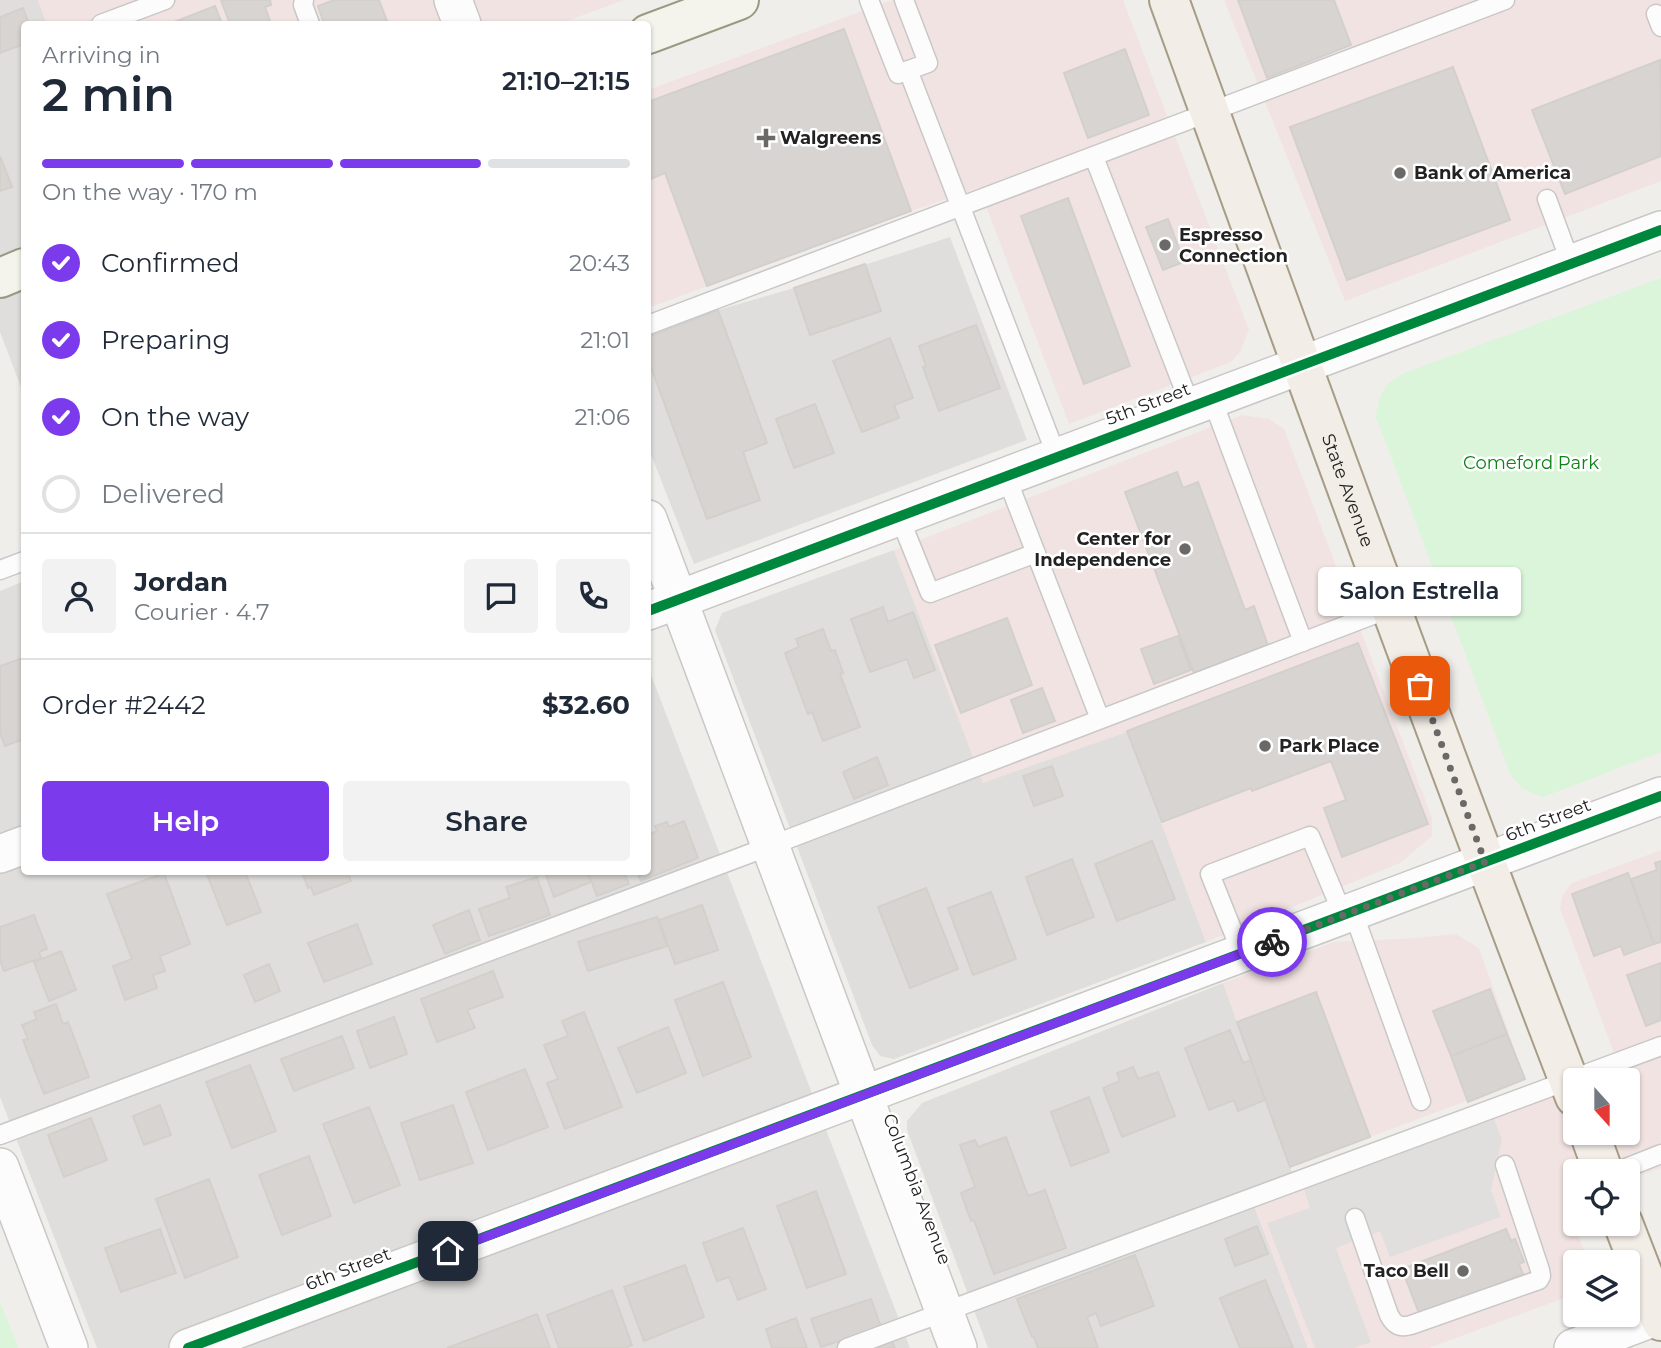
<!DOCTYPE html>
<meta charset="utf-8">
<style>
body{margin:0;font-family:Montserrat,sans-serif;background:#f2f2f3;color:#1f2937;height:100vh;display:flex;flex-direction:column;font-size:26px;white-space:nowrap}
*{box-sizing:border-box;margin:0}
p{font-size:23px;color:#747a83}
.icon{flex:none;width:38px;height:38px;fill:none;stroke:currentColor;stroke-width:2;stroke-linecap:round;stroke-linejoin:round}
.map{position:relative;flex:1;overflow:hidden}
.drawer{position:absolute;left:21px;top:21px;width:630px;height:854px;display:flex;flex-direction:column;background:#fff;border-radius:7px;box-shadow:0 2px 5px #0004}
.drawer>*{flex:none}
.needle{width:46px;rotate:159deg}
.fabs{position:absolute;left:1563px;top:1068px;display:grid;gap:14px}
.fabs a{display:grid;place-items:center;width:77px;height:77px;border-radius:7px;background:#fff;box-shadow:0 2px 5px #0004;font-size:35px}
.pin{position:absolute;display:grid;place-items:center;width:60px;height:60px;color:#fff;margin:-30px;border-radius:14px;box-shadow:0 4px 10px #0006}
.courier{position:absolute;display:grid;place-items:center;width:70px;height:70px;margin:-35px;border:5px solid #7c3aed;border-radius:50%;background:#fff;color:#222;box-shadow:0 2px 9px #0007}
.bubble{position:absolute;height:49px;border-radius:7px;background:#fff;box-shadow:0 2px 5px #0004;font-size:23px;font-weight:600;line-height:49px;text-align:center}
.headline em{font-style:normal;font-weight:600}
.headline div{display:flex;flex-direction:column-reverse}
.headline{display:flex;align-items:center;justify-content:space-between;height:119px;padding:0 21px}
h1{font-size:46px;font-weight:600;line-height:52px}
.bar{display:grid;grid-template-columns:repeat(4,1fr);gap:10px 7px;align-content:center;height:84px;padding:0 21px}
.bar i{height:9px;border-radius:5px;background:#e0e1e3}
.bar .active{background:#7c3aed}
.bar p{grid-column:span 4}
.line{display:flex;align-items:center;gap:18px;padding:0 21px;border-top:2px solid #e0e1e3}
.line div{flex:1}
.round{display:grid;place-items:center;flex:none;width:74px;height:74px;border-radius:7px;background:#f2f2f3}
ol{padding:0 21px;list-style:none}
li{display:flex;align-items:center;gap:21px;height:77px}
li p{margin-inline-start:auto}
li .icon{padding:7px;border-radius:50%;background:#7c3aed;color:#fff;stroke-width:4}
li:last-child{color:#747a83}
li i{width:38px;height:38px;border:4px solid #e0e1e3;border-radius:50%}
.cta{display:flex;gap:14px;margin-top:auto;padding:14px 21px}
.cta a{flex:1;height:80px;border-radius:7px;background:#7c3aed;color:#fff;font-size:28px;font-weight:600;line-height:80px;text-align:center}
.cta a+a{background:#f2f2f3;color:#1f2937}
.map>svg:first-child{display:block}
</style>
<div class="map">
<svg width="1661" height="1348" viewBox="0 0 1661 1348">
<rect width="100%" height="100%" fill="#f0eeeb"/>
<path fill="#dfdedc" d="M0,0H38L47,24H24V395L0,332Z
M950,237L1027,440L694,564L648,447V337L718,310L794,288Z
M894,550L983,782L1127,731L1206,942L894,1059L880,1056L872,1045L715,630L722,613Z
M24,581V872H648V667L910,1348H97L0,1097V591Z
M1223,983L1297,1186L1253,1203L1308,1348H988L907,1130V1121L922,1103Z"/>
<path fill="#f1e3e1" d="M38,0H624L559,24H47Z
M892,0H1123L1249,330L1240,352L1231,362L1069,424L979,188L911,211L648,308V90Z
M1224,0H1661V181L1345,301Z
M1242,415L1269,419L1284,429L1432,818V836L1400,863L1206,942L1127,732L983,783L894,550Z
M1661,850V1039L1615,1056L1560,908L1562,896L1572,883Z
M1456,934L1479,948L1525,1079L1290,1167L1223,983L1334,942L1415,938Z
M1661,1051V1168L1628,1180V1171H1575V1199L1565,1203L1589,1262H1575V1294L1429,1348H1308L1253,1202L1575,1084V1132H1628V1080H1585Z"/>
<path fill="#daf5da" d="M1661,278V752L1543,797L1523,789L1511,776L1376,417C1379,394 1383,384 1404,373Z
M0,1301L18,1348H0Z"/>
<path fill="#e0dfde" d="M1494,1119L1502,1139L1491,1190L1501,1217L1390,1257L1380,1231L1336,1248L1371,1342L1354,1348H1315L1267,1223L1310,1208L1303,1186Z"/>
<path fill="#d7d4d2" stroke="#d3d0cc" stroke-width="2" d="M221,0H270L271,5L265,7L271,24H230Z
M334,0H379L388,24H324L318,6Z
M1238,0H1334L1351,45L1267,78Z
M215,6L222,24H169Z
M23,8L29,24H24V44L0,53V17Z
M844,29L911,211L707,286L665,173L648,180V102Z
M1125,49L1149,115L1088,138L1064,73Z
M1660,60L1661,156L1565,194L1532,110Z
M1453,67L1510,220L1347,280L1290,127Z
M0,156L12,187L0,191Z
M1068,198L1130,366L1084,384L1021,216Z
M1168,219L1184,262L1163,270L1146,227Z
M865,264L881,311L810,335L794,288Z
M718,310L767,443L743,452L760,500L707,519L648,359V337Z
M976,325L1000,388L939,411L923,367L926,366L919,346Z
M890,338L913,398L894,405L899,418L862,432L833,361Z
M815,404L834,453L794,468L776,419Z
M1177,472L1183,488L1198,482L1245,610L1254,606L1268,646L1194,673L1125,492Z
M883,607L888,622L913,612L935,670L914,678L907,659L870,672L851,619Z
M1007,618L1032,685L961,713L935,645Z
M823,629L831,651L835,650L843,673L840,674L860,727L823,741L812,712L808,714L785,653L799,647L796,639Z
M1178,636L1191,670L1154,684L1141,649Z
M1358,643L1428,824L1342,857L1324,808L1346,800L1331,761L1252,791L1251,788L1162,822L1127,731Z
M23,658L24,739L5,746L0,733V666Z
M1042,688L1055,721L1023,733L1011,700Z
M877,757L888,785L854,799L843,772Z
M1052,766L1063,796L1034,806L1023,776Z
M684,821L698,858L641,881L637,872H648V835L657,831L655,826L667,822L669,827Z
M1152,841L1175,899L1117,921L1095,864Z
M1072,859L1094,917L1047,935L1026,877Z
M1661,861V942L1654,944L1631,879L1657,870L1655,863Z
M206,872H245L261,912L227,925Z
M302,872H352L348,873L351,881L314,895L311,887L308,888Z
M545,872H591L592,874L588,876L591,882L554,897Z
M592,872H624L629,884L597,896L589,875L593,874Z
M164,873L190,944L160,956L165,971L153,975L157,988L125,1000L113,966L132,959L107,894Z
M1628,873L1654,944L1624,955L1621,946L1594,956L1572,894Z
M537,877L550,915L489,936L479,909L510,898L506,887Z
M926,888L958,969L910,988L878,907Z
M991,892L1016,959L973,975L948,908Z
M702,905L718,950L675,964L659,920Z
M469,910L480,940L445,954L433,925Z
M34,915L47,949L39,952L41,958L4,971L0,960V927Z
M657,917L667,946L588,971L578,942Z
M357,924L372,964L324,982L308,943Z
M61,951L76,990L49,1001L34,962Z
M1661,963V1020L1646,1026L1627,975Z
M269,964L280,991L255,1002L244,975Z
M493,971L503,997L467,1010L475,1028L437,1042L421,999Z
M723,982L751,1057L703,1076L675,1000Z
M1490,989L1507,1034L1451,1056L1433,1011Z
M1316,992L1370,1137L1290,1167L1237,1022Z
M56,1004L63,1024L68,1022L89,1077L44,1094L23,1040L28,1039L22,1025L37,1019L34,1012Z
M584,1012L622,1107L565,1129L547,1083L558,1079L544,1045L568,1036L562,1021Z
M394,1017L407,1054L370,1068L357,1031Z
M668,1027L686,1073L637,1093L618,1048Z
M1230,1030L1243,1063L1251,1060L1265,1100L1238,1111L1234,1100L1209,1110L1185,1048Z
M1507,1034L1525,1079L1468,1102L1451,1056Z
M342,1036L354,1068L294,1091L281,1059Z
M250,1065L276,1131L232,1148L206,1082Z
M1133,1067L1138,1079L1158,1072L1175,1116L1122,1137L1103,1088L1120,1081L1117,1073Z
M525,1069L548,1127L488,1150L466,1092Z
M1089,1097L1109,1152L1071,1166L1051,1112Z
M160,1105L171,1135L144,1145L133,1116Z
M453,1105L473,1163L420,1180L401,1123Z
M369,1107L400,1185L354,1203L323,1124Z
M91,1118L107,1160L64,1177L48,1135Z
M1006,1137L1028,1196L1045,1190L1066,1248L994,1274L974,1220L971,1221L961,1193L975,1187L960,1145L975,1140L978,1147Z
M309,1156L331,1216L282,1235L259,1175Z
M209,1179L238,1257L185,1278L156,1199Z
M816,1191L846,1274L807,1288L777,1206Z
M1257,1226L1268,1254L1235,1266L1225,1239Z
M743,1228L766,1289L738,1300L729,1277L717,1281L703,1243Z
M160,1229L176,1273L121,1292L105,1248Z
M1506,1229L1511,1241L1515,1239L1524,1262L1519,1264L1523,1274L1495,1285L1496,1288L1420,1316L1402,1269Z
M1135,1255L1154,1306L1101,1326L1096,1313L1087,1317L1098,1348H1038L1034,1337H1032L1017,1299Z
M685,1265L704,1317L644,1341L624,1287Z
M1265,1280L1293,1348H1240L1220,1298Z
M612,1290L632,1345L625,1348H559L547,1315Z
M871,1299L881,1327L821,1347L811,1319Z
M537,1314L550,1348H447Z
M796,1318L807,1348H772L766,1329Z
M890,1337L895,1348H861Z"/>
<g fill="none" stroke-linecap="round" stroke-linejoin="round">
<defs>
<path id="lane" d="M304,0L303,5L310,24
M869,0L898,74L928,63L904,0
M1656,14L1661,27
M101,24L165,0
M908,70L1057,457
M1094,157L1191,407
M1547,199L1571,264
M648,325L1505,0
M1212,399L1303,642
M1006,476L1100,719
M899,516L930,593L1036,553
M0,570L24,561
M1353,912L1421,1101
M1242,954L1210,874L1310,836L1343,915
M0,1135L770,846L1391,608
M1618,1171L1661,1154
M1355,1218L1389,1315C1394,1325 1401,1328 1411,1325L1533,1282L1539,1280L1541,1276L1540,1270L1505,1165
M847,1348L1661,1046"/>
<path id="street" d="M453,0L462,24
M648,519L958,1348
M648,611L1661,230
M0,854L24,845
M0,1167L69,1348
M188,1348L1661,796
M1573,1348L1661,1315"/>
<path id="secondary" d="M648,34L739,0
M0,278L24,268"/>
<g id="primary">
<path id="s1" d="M1169,0C1302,367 1435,733 1575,1097"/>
<path d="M1589,1132L1603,1171"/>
<path d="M1623,1223L1661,1321"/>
</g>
</defs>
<use href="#lane" stroke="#c9c8c7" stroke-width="21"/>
<use href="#street" stroke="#c9c8c7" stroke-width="40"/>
<use href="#secondary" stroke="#999a82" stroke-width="42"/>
<use href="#primary" stroke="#a79c86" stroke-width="42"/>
<use href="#lane" stroke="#fdfcfc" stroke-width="18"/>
<use href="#street" stroke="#fdfcfc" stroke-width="37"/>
<use href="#secondary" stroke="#f4f4ed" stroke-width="38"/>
<use href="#primary" stroke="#f3ede7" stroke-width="38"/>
<defs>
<path id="cycleway" d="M648,611L1661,230
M188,1348L1661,796"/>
</defs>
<use href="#cycleway" stroke="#fff" stroke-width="15"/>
<use href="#cycleway" stroke="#00873e" stroke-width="10"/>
</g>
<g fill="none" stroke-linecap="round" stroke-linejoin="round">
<path stroke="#6a6968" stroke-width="7" stroke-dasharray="0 12.6" d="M1272,942L1485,862L1420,686"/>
<path stroke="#7c3aed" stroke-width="9" d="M448,1251L1272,942"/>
</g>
<g fill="#6a6968" stroke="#fff" stroke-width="2.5">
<path d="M762.5 127.5h7v7h7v7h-7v7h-7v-7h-7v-7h7z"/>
<circle cx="1400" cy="173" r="7"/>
<circle cx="1165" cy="245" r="7"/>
<circle cx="1185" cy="549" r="7"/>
<circle cx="1265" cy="746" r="7"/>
<circle cx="1463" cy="1271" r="7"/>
</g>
<g text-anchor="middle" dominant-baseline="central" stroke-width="5" stroke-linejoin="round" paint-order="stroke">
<g font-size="18" font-weight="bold" fill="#222" stroke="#fff" text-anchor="start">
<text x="780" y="138">Walgreens</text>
<text x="1414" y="173">Bank of America</text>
<text x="1179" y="235">Espresso<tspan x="1179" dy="21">Connection</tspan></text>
<text x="1171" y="539" text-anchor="end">Center for<tspan x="1171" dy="21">Independence</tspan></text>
<text x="1279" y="746">Park Place</text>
<text x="1449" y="1271" text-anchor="end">Taco Bell</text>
</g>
<g font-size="18" fill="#222" stroke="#fff">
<text transform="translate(1148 404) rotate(-21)">5th Street</text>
<text stroke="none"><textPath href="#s1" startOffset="522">State Avenue</textPath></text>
<text transform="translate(1548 820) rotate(-21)">6th Street</text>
<text transform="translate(917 1189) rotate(69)">Columbia Avenue</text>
<text transform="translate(348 1269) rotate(-21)">6th Street</text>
</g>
<g font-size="18" fill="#0c8416" stroke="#fff">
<text x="1531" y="463">Comeford Park</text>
</g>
</g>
</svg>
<div class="fabs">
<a><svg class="needle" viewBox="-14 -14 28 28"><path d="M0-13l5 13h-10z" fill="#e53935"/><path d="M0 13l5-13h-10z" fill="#747a83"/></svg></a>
<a><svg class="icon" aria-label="locate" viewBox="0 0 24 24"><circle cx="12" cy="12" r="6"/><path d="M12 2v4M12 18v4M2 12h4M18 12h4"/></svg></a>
<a><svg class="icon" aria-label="layers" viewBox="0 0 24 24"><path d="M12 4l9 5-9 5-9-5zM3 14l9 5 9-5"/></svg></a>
</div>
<div class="pin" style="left:1420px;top:686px;background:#ea580c"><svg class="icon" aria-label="bag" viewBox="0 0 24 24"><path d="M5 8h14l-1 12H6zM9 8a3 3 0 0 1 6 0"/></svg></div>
<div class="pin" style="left:448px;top:1251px;background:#1f2937"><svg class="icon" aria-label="home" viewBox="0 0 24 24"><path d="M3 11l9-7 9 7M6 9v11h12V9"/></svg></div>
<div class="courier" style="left:1272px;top:942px"><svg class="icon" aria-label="bike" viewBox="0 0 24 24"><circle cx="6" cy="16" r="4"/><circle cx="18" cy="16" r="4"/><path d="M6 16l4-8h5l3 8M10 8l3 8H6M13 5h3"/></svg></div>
<div class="bubble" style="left:1318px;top:567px;width:203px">Salon Estrella</div>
<section class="drawer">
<div class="headline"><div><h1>2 min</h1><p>Arriving in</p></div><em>21:10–21:15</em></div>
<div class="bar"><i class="active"></i><i class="active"></i><i class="active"></i><i></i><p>On the way · 170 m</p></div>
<ol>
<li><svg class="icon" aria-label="check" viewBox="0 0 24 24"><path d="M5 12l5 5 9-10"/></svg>Confirmed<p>20:43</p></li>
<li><svg class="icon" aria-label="check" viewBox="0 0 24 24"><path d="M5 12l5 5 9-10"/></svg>Preparing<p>21:01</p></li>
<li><svg class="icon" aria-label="check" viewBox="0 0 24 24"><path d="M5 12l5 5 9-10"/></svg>On the way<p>21:06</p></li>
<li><i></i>Delivered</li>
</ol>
<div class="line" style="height:126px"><a class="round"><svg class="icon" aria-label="person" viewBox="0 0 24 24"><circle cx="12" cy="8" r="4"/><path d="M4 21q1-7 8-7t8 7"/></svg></a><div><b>Jordan</b><p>Courier · 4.7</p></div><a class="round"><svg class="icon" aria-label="chat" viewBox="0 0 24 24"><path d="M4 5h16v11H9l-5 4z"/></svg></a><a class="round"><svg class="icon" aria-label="phone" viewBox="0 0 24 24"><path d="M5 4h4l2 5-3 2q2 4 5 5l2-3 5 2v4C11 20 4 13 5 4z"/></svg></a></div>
<div class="line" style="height:91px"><div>Order #2442</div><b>$32.60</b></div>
<div class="cta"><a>Help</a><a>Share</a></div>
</section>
</div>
